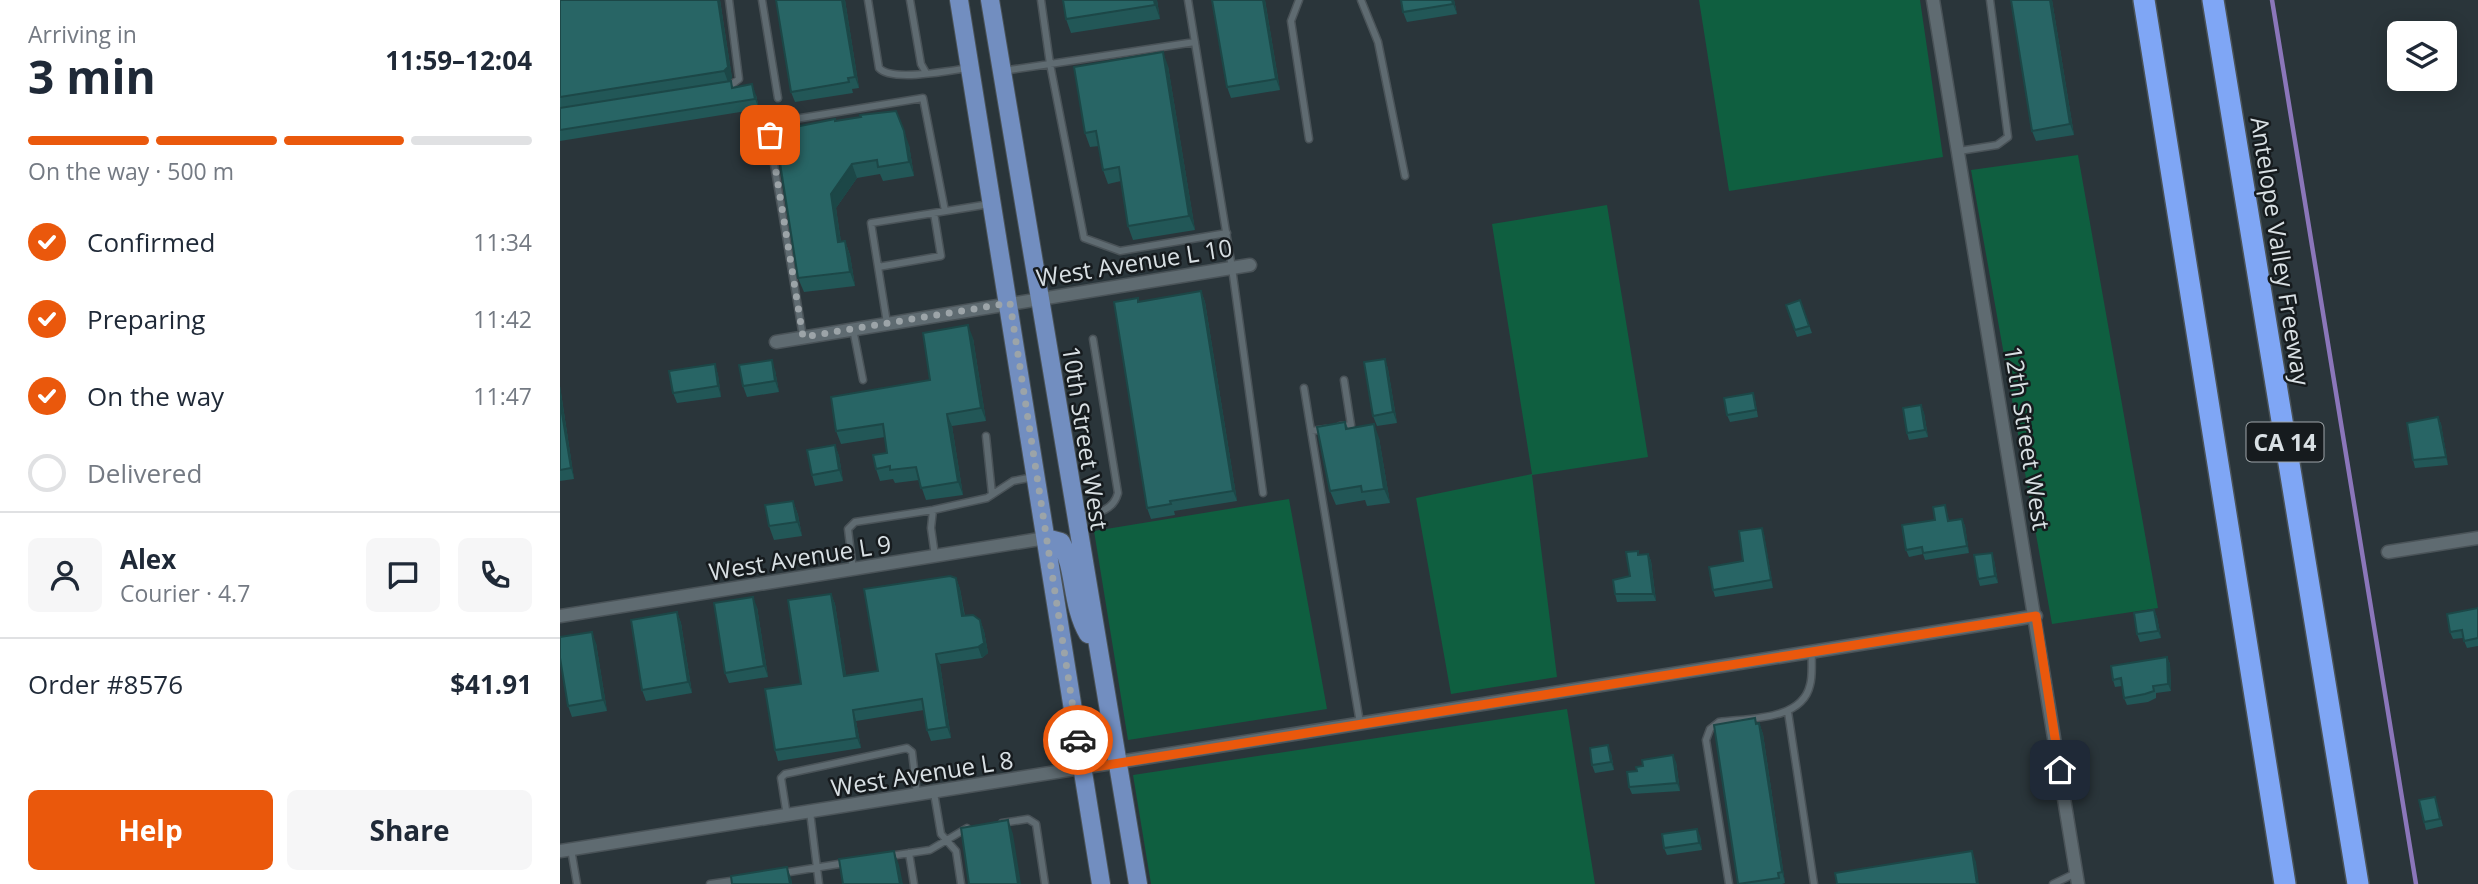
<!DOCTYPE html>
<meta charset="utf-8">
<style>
body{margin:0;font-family:"Open Sans",sans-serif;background:#f6f6f7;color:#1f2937;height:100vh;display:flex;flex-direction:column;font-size:26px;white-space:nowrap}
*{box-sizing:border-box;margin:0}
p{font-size:23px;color:#747a83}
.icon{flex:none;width:38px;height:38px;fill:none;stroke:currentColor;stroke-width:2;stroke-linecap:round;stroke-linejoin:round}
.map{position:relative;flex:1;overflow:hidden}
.side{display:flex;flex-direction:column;background:#fff;width:560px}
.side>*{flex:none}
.tools{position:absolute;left:1827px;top:21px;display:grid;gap:14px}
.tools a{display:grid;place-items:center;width:70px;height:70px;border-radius:10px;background:#fff;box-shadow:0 4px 18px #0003;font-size:35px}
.pin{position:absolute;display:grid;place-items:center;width:60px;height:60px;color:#fff;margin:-30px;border-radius:14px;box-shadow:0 4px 10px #0006}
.courier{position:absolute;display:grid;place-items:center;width:70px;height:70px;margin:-35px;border:5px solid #ea580c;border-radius:50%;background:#fff;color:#222;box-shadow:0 2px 9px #0007}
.headline em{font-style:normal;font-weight:700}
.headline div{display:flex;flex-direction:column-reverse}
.headline{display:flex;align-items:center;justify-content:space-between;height:119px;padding:0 28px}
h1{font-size:46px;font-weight:700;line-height:52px}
.bar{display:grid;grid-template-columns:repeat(4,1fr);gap:10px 7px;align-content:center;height:84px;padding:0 28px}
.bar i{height:9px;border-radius:5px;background:#e0e1e3}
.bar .current{background:#ea580c}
.bar p{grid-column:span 4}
.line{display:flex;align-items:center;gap:18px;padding:0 28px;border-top:2px solid #e0e1e3}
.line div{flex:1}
.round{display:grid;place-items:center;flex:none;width:74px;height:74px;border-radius:10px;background:#f6f6f7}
ol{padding:0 28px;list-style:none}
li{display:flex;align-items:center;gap:21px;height:77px}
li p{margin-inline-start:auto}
li .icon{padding:7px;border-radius:50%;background:#ea580c;color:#fff;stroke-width:4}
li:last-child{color:#747a83}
li i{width:38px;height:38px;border:4px solid #e0e1e3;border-radius:50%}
.cta{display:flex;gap:14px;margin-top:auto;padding:14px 28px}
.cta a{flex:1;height:80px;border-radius:10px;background:#ea580c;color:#fff;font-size:28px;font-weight:700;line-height:80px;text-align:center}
.cta a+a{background:#f6f6f7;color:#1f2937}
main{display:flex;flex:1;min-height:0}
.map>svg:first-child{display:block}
</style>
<main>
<section class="side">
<div class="headline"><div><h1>3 min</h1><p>Arriving in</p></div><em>11:59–12:04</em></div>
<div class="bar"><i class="current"></i><i class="current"></i><i class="current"></i><i></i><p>On the way · 500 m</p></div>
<ol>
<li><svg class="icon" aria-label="check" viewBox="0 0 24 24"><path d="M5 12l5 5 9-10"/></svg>Confirmed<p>11:34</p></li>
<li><svg class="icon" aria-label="check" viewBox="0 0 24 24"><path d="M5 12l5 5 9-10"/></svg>Preparing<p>11:42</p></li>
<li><svg class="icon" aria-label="check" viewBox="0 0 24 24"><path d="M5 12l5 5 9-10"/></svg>On the way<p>11:47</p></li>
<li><i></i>Delivered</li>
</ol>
<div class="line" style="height:126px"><a class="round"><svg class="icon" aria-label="person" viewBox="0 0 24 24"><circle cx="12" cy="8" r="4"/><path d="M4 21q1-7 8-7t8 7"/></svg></a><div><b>Alex</b><p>Courier · 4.7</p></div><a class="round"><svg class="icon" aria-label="chat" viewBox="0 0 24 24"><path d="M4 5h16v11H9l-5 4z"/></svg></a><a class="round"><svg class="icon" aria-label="phone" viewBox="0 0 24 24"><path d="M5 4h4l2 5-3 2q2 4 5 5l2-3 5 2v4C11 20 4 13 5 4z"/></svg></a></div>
<div class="line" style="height:91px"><div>Order #8576</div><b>$41.91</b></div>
<div class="cta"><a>Help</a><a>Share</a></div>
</section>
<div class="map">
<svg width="1918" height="884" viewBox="0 0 1918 884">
<rect width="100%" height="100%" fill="#2a353a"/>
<path fill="#0f5f40" d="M1139,0H1360L1383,157L1169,191Z
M1518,155L1598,608L1492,624L1411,170Z
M1047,205L1088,457L972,475L997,677L891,694L856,498L972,474L932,224Z
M729,499L767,709L568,740L534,531Z
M1007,709L1035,884H591L573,775Z"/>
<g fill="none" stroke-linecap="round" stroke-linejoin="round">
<path stroke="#8b76ba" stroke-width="4.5" d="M1712,0L1856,884"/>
<defs>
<path id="lane" d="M202,0L218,98
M308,0L319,68C331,82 389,71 408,68
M350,0L361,64L365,71
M481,0L490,64L635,42
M628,0L672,268L703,493
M739,0L731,21L749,139
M801,0L818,42L845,176
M442,71L490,64L524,238L560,251L667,233
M167,88L179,79L169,0
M1399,151L1437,145L1448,137L1430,0
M318,267L381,256L374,213
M327,323L311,223L430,204
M293,329L303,380
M243,337L211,146L213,127L229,120L363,98L385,211
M744,388L751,431
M780,426L791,425L784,380
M766,429L751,431L800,723
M426,436L432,494
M373,510L371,528L375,556
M519,516C536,513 553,512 558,493L533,339
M293,570L288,529L295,522L373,510L427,498L453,481L474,477
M1228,712L1254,884
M374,793L381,834L396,851L401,884
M250,812L259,884
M227,816L221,778L225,774L347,748L352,752L357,794
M442,823L468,819L476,824L485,884
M11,849L17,884
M349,853L354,884
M330,856L370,850L407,828
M223,873L285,863
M150,884L178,880
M1169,884L1146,740L1150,729L1159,722C1188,718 1242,721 1250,685C1253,675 1251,662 1252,652
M1493,884L1516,873"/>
<path id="street" d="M1373,0L1518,884
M216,342L690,265
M1828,552L1918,538
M0,616L486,538
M0,851L1476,616"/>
<path id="primary" d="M399,0L541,884
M430,0L578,884
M486,538L501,542C516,571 511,605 528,634"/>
<path id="highway" d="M1584,0L1725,884
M1653,0L1798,884"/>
</defs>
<use href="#lane" stroke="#4a5358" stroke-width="9"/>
<use href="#street" stroke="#4a5358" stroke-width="15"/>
<use href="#primary" stroke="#4a5358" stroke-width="20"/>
<use href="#highway" stroke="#4a5358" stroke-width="24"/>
<use href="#lane" stroke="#5f6b71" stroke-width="6"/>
<use href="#street" stroke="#5f6b71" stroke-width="12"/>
<use href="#primary" stroke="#728ec0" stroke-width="18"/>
<use href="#highway" stroke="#7fa6f5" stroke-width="21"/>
</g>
<path fill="#225757" d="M0,0H160L172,78L169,81H171L173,88L196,95L199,109L0,141Z
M216,0H285L299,88L292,89L293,93L235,102L231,92Z
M503,0H597L600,19L511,33L506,19Z
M705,0L720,90L671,98L667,87Z
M894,0L897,14L847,22L843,12Z
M1451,0H1492L1514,135L1476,141L1472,131Z
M608,66L635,230L573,240L568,226L561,181L548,184L543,170L539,146L530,147L525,133Z
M276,121L349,145L354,176L323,181L320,174L297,178L276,208L281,242L285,241L290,255L295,286L244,292L238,278Z
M641,291L645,302L677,501L614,511L615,515L591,519L587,508L578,298L579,302Z
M1240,300L1252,333L1237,337L1226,305Z
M413,338L426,421L392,426L403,495L366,500L359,480L335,483L333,479L320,481L316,469L327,453L325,437L281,444L276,431L370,380Z
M825,359L828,369L837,423L817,426L813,416Z
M155,364L158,375L161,397L117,403L113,393Z
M215,370L219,392L187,397L183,386Z
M0,386L14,479L0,481Z
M1195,400L1198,417L1170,422L1167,415Z
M1361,405L1364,413L1368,437L1349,440L1347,433Z
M1878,417L1881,424L1888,465L1855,468L1853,460Z
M785,422L788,428L819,438L830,503L807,506L805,500L776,505L770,491Z
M275,445L279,456L283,481L255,486L252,475Z
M233,501L238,515L242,536L214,540L209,526Z
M1385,505L1389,521L1402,519L1405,526L1409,553L1365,560L1363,554L1349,557L1346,550L1375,520Z
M1202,528L1204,535L1213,588L1155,597L1153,590L1183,561Z
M1078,551L1079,555L1088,554L1091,561L1096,601L1057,602L1055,594L1070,576Z
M1434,560L1438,583L1420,586L1418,579Z
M396,578L400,589L405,616L420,620L424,631L428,653L422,658L380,664L391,738L371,741L367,730L364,710L296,721L301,748L218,761L215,750L241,684L271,594L275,604L286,676L318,671Z
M197,607L208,677L169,683L165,673Z
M1918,608V646L1907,648L1903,638L1893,639L1890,632Z
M1594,610L1597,617L1601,638L1580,642L1577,634Z
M117,612L121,623L132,693L86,701L82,690Z
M36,643L47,711L12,717L8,706Z
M1607,657L1610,664L1611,691L1596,693V698L1588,702L1567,705L1564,698L1562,686L1555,687L1553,680Z
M1197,723H1199L1203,734L1225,883L1222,884H1178Z
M1051,753L1054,770L1035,773L1032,765Z
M1116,762L1120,791L1072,794L1069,787L1077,771Z
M1875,797L1883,826L1866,830L1864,822Z
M1140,836L1142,850L1107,855L1104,848Z"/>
<path fill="#1c4747" d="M158,0H160L172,78L168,82L164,71Z
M282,0H285L299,88L295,77Z
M594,0H597L600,19L595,5Z
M703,0H705L720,90L716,79Z
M892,0H894L897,14L893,4Z
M1490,0H1492L1514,135L1510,124Z
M603,52L608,66L635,230L629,216Z
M192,84L196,95L199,109L195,99Z
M344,131L349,145L354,176L349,162Z
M292,164L297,178L276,208L283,256L278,242L271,194Z
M285,241L290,255L295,286L290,272Z
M641,291L645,302L677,501L673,491Z
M408,325L413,338L426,421L421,408Z
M825,359L828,369L837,423L833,412Z
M212,360L215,370L219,392L215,381Z
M155,364L158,375L161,397L158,386Z
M0,386L14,479L11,468L0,401Z
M1361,405L1364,413L1368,437L1365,430Z
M387,414L392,426L403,495L398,482Z
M1878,417L1881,424L1888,465L1886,457Z
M814,424L819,438L830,503L824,489Z
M275,445L279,456L283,481L279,470Z
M233,501L238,515L242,536L237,522Z
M1402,519L1405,526L1409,553L1407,546Z
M1202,528L1204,535L1213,588L1211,580Z
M1432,553L1434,560L1438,583L1435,576Z
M1088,554L1091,561L1096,601L1093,594Z
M396,578L400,589L406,626L402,616Z
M271,594L275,604L288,687L284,676Z
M193,597L197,607L208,677L204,666Z
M1594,610L1597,617L1601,638L1598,631Z
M117,612L121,623L132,693L128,682Z
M420,620L424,631L428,653L422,658L418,647Z
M32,632L36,643L47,711L43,700Z
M376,654L380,664L391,738L387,727Z
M1607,657L1610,664L1611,691L1608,684Z
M293,710L296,721L301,748L297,738Z
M1199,723L1203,734L1225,883L1222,872Z
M1048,745L1051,753L1054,770L1051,762Z
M1113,755L1116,762L1120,791L1117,783Z
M448,820L453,834L461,884H458Z
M1137,829L1140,836L1142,850L1139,843Z
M334,851L339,865L343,884H340Z
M1412,851L1416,862L1419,884H1417Z
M227,867L232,881V884H230Z"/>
<path fill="#286565" stroke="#1c4747" stroke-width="2" d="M0,0H158L168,67L164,71L0,97Z
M216,0H282L295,77L288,78L289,82L231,92Z
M503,0H594L595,5L506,19Z
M652,0H703L716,79L667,87Z
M841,0H892L893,4L843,12Z
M1451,0H1490L1510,124L1472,131Z
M603,52L629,216L568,226L559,167L543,170L536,131L525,133L514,67Z
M171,81L172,88L192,84L195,99L0,130V108Z
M336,111L344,131L349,162L318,167L317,160L292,164L271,194L278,242L285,241L290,272L238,278L215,131L275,119V121L301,117L300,115Z
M641,291L673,491L610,501L611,504L587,508L554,302L578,298V302Z
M1240,300L1249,326L1235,330L1226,305Z
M408,325L421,408L387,414L398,482L361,488L356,467L330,470V466L316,469L313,455L327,453L323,424L276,431L271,397L370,380L363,333Z
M825,359L833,412L813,416L804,362Z
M212,360L215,381L183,386L179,365Z
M155,364L158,386L113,393L109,371Z
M1193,393L1196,410L1167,415L1164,398Z
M0,401L11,468L0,470Z
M1361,405L1365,430L1347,433L1343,408Z
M1878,417L1886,457L1853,460L1847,423Z
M785,422L786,429L814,424L824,489L802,492L801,486L770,491L757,427Z
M275,445L279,470L252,475L247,450Z
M233,501L237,522L209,526L205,505Z
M1385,505L1388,521L1402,519L1407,546L1363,553L1362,547L1346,550L1342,525L1375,520L1373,507Z
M1202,528L1211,580L1153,590L1149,567L1183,561L1179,531Z
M1078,551V555L1088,554L1093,594H1055L1053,580L1070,576L1066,552Z
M1432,553L1435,576L1418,579L1414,555Z
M390,576L396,578L402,616L413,615L420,620L424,643L418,647L376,654L387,727L367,730L362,699L293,710L297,738L215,750L205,689L241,684L228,600L271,594L284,676L318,671L304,589Z
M193,597L204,666L165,673L154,603Z
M1918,608V638L1904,641L1902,630L1890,632L1887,614Z
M1594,610L1598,631L1577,634L1574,613Z
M117,612L128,682L82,690L71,620Z
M32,632L43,700L8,706L0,658V637Z
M1607,657L1608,684L1593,686L1594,691L1585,694L1564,698L1561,678L1553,680L1551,666Z
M1195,718L1196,724L1199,723L1222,872L1218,873L1219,878L1178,884L1154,725Z
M1048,745L1051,762L1032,765L1030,748Z
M1113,755L1117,783L1069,787L1067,772L1077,771L1076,767L1083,766L1082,760Z
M1875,797L1880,819L1864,822L1859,800Z
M448,820L458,884H409L401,828Z
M1137,829L1139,843L1104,848L1102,834Z
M334,851L340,884H283L279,859Z
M1412,851L1417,884H1277L1275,873Z
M227,867L230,884H172L171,876Z"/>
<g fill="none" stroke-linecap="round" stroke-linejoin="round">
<path stroke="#9ca4a8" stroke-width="7" stroke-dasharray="0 12.6" d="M210,135L243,337L450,303L518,740"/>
<path stroke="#ea580c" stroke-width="9" d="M518,740L522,769L1476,616L1500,770"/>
</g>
<g text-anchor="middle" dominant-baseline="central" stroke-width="5" stroke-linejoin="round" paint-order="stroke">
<rect fill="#161b1e" stroke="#9ea5a9" stroke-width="2" x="1686.5" y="422.5" width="77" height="39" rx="5"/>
<g font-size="23" font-weight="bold" fill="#d9e0e4">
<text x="1725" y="442">CA 14</text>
</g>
<g font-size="24" fill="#d9e0e4" stroke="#161b1e">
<text transform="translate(1721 251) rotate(81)">Antelope Valley Freeway</text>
<text transform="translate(574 262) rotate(-9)">West Avenue L 10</text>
<text transform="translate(526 438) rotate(81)">10th Street West</text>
<text transform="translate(1468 438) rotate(81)">12th Street West</text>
<text transform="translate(240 557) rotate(-9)">West Avenue L 9</text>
<text transform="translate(362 773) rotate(-9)">West Avenue L 8</text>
</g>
</g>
</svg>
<div class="tools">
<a><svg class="icon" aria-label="layers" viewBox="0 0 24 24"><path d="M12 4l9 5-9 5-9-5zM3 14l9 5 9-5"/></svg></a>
</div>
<div class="pin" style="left:210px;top:135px;background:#ea580c"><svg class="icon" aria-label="bag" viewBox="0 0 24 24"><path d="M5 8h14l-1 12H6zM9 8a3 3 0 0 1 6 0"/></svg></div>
<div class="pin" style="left:1500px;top:770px;background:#1f2937"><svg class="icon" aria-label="home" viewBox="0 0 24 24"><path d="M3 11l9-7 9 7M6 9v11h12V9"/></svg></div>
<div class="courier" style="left:518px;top:740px"><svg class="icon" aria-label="car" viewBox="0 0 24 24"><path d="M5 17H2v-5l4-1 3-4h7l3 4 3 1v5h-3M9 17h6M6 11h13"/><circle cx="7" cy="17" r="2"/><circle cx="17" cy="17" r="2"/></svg></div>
</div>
</main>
